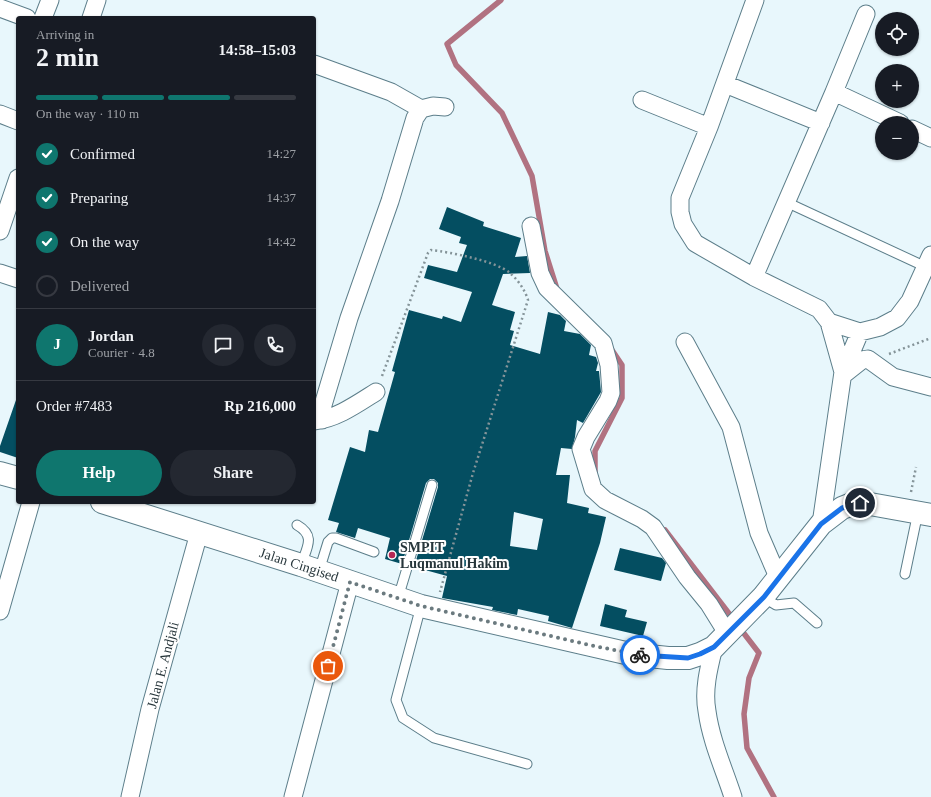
<!DOCTYPE html>
<meta charset="utf-8">
<style>
body{margin:0;font-family:Georgia,serif;background:#242831;color:#f1f3f6;height:100vh;display:flex;flex-direction:column;font-size:15px;white-space:nowrap}
*{box-sizing:border-box;margin:0}
p{font-size:13px;color:#9ea1a6}
.icon{flex:none;width:22px;height:22px;fill:none;stroke:currentColor;stroke-width:2;stroke-linecap:round;stroke-linejoin:round}
.map{position:relative;flex:1;overflow:hidden}
.panel{position:absolute;left:16px;top:16px;width:300px;height:488px;display:flex;flex-direction:column;background:#171b24;border-radius:4px;box-shadow:0 1px 3px #0004}
.panel>*{flex:none}
.buttons{position:absolute;left:875px;top:12px;display:grid;gap:8px}
.buttons a{display:grid;place-items:center;width:44px;height:44px;border-radius:50%;background:#171b24;box-shadow:0 1px 3px #0004;font-size:20px}
.pin{position:absolute;display:grid;place-items:center;width:34px;height:34px;color:#fff;margin:-17px;border:2px solid #fff;border-radius:50%;box-shadow:0 1px 4px #0007}
.courier{position:absolute;display:grid;place-items:center;width:40px;height:40px;margin:-20px;border:3px solid #1a73e8;border-radius:50%;background:#fff;color:#222;box-shadow:0 1px 5px #0007}
.headline em{font-style:normal;font-weight:700}
.headline div{display:flex;flex-direction:column-reverse}
.headline{display:flex;align-items:center;justify-content:space-between;height:68px;padding:0 20px}
h1{font-size:26px;font-weight:700;line-height:30px}
.bar{display:grid;grid-template-columns:repeat(4,1fr);gap:6px 4px;align-content:center;height:48px;padding:0 20px}
.bar i{height:5px;border-radius:3px;background:#363941}
.bar .active{background:#0f766e}
.bar p{grid-column:span 4}
.line{display:flex;align-items:center;gap:10px;padding:0 20px;border-top:1px solid #363941}
.line div{flex:1}
.round{display:grid;place-items:center;flex:none;width:42px;height:42px;border-radius:21px;background:#242831}
ol{padding:0 20px;list-style:none}
li{display:flex;align-items:center;gap:12px;height:44px}
li p{margin-inline-start:auto}
li .icon{padding:4px;border-radius:50%;background:#0f766e;color:#fff;stroke-width:4}
li:last-child{color:#9ea1a6}
li i{width:22px;height:22px;border:2px solid #363941;border-radius:50%}
.primary-button{display:flex;gap:8px;margin-top:auto;padding:8px 20px}
.primary-button a{flex:1;height:46px;border-radius:24px;background:#0f766e;color:#fff;font-size:16px;font-weight:700;line-height:46px;text-align:center}
.primary-button a+a{background:#242831;color:#f1f3f6}
.map>svg:first-child{display:block}
</style>
<div class="map">
<svg width="931" height="797" viewBox="0 0 931 797">
<rect width="100%" height="100%" fill="#e8f7fc"/>
<g fill="none" stroke-linecap="round" stroke-linejoin="round">
<path stroke="#b17281" stroke-width="5.5" d="M501,0L447,44L456,65L502,113L532,176L545,251L558,292
M595,472V451L622,398V365L612,350
M665,530L734,620
M739,627L759,653L749,678L744,714L747,748L774,797"/>
</g>
<path fill="#044e61" fill-rule="evenodd" d="M447,207L484,222L483,226L521,238L515,257L527,256L530,273L503,274L492,305L515,312L510,330L514,331L510,345L540,354L548,312L560,315L566,321L564,331L580,334L591,345L589,355L596,357L598,363L596,371H599L601,392L583,423L577,420L575,437L572,449L561,448L556,475H570L567,503L589,508L588,513L606,517L600,543L572,628L548,621L549,616L518,609L517,615L492,610L493,607L442,598L447,576L414,567L438,487V483L434,479H430L426,483L402,564L385,559L390,538L358,528L355,538L336,532L339,523L328,520L350,447L365,452L369,430L378,432L395,372L392,371L409,310L442,319L443,316L461,322L472,292L424,278L428,265L457,272L467,245L459,243L461,237L439,229ZM514,512L543,519L537,550L510,546Z
M16,400L18,401V458L0,452V446Z
M620,548L662,558L666,563L661,581L614,570Z
M605,604L627,610L625,617L647,622L643,636L600,626Z"/>
<g fill="none" stroke-linecap="round" stroke-linejoin="round">
<defs>
<path id="service" d="M786,202L926,267
M297,525C316,536 307,547 301,565
M319,571L328,542L332,538H336L374,552
M905,574L918,512
M763,597L776,605L794,603L817,623
M398,598L432,485
M421,606L396,700L403,718L434,738L527,764"/>
<path id="minor" d="M0,8L27,18
M43,18L50,0
M91,18L97,0
M314,64L391,92L421,109
M725,84L821,123
M834,92L866,14
M642,100L709,127L680,198V212L683,224L695,243L754,277L819,309L829,322L843,372L821,524
M0,114L18,121
M709,127L755,0
M912,129L931,138
M531,226L540,273L547,288L603,343L609,365L611,393L608,401L586,437L581,449L593,489L605,500L642,519L653,527L687,577L709,604L727,633
M0,231L18,178
M0,273L18,279
M754,277L834,92L900,123
M829,322L860,332L880,327L897,318L910,301L931,255
M685,342L731,427L759,533L778,577
M843,372L860,332
M843,375L862,360L868,359L893,377L931,387
M322,420L323,405L349,318L390,201L415,118L421,109L433,106L445,107
M314,421C336,419 357,404 376,392
M0,611L31,502
M714,647C709,667 703,690 707,711C711,741 724,769 733,797
M130,797L150,709L199,533
M293,797L350,582"/>
<path id="secondary" d="M0,473L18,478
M102,502L301,565L421,606L630,654L668,658H688L700,654L714,647L763,597L821,524L842,508L852,504H870L931,515"/>
</defs>
<use href="#service" stroke="#5c7e8a" stroke-width="11"/>
<use href="#minor" stroke="#5c7e8a" stroke-width="19"/>
<use href="#secondary" stroke="#5c7e8a" stroke-width="24"/>
<path stroke="#859499" stroke-width="2.5" stroke-dasharray="2 3" stroke-linecap="butt" d="M889,354L931,338
M382,376L428,253L431,250C449,252 496,261 510,273C518,280 525,290 528,300L473,473L440,592
M911,492L916,467"/>
<use href="#service" stroke="#fff" stroke-width="9"/>
<use href="#minor" stroke="#fff" stroke-width="17"/>
<use href="#secondary" stroke="#fff" stroke-width="22"/>
</g>
<g fill="none" stroke-linecap="round" stroke-linejoin="round">
<path stroke="#6b7a7f" stroke-width="4" stroke-dasharray="0 7.2" d="M328,666L350,582L421,606L594,646L640,655"/>
<path stroke="#1a73e8" stroke-width="5" d="M640,655L688,658L700,654L714,647L764,597L821,524L842,508L860,503"/>
</g>
<circle fill="#b72754" stroke="#fff" stroke-width="1.5" cx="392" cy="555" r="4"/>
<g text-anchor="middle" dominant-baseline="central" stroke-width="4" stroke-linejoin="round" paint-order="stroke">
<g font-size="14" font-weight="bold" fill="#27363b" stroke="#fff" text-anchor="start">
<text x="400" y="547">SMPIT<tspan x="400" dy="16">Luqmanul Hakim</tspan></text>
</g>
<g font-size="14" fill="#27363b" stroke="#fff">
<text transform="translate(299 565) rotate(18)">Jalan Cingised</text>
<text transform="translate(163 665) rotate(-75)">Jalan E. Andjali</text>
</g>
</g>
</svg>
<div class="buttons">
<a><svg class="icon" aria-label="locate" viewBox="0 0 24 24"><circle cx="12" cy="12" r="6"/><path d="M12 2v4M12 18v4M2 12h4M18 12h4"/></svg></a>
<a>+</a>
<a>−</a>
</div>
<div class="pin" style="left:328px;top:666px;background:#ea580c"><svg class="icon" aria-label="bag" viewBox="0 0 24 24"><path d="M5 8h14l-1 12H6zM9 8a3 3 0 0 1 6 0"/></svg></div>
<div class="pin" style="left:860px;top:503px;background:#1f2937"><svg class="icon" aria-label="home" viewBox="0 0 24 24"><path d="M3 11l9-7 9 7M6 9v11h12V9"/></svg></div>
<div class="courier" style="left:640px;top:655px"><svg class="icon" aria-label="bike" viewBox="0 0 24 24"><circle cx="6" cy="16" r="4"/><circle cx="18" cy="16" r="4"/><path d="M6 16l4-8h5l3 8M10 8l3 8H6M13 5h3"/></svg></div>
<section class="panel">
<div class="headline"><div><h1>2 min</h1><p>Arriving in</p></div><em>14:58–15:03</em></div>
<div class="bar"><i class="active"></i><i class="active"></i><i class="active"></i><i></i><p>On the way · 110 m</p></div>
<ol>
<li><svg class="icon" aria-label="check" viewBox="0 0 24 24"><path d="M5 12l5 5 9-10"/></svg>Confirmed<p>14:27</p></li>
<li><svg class="icon" aria-label="check" viewBox="0 0 24 24"><path d="M5 12l5 5 9-10"/></svg>Preparing<p>14:37</p></li>
<li><svg class="icon" aria-label="check" viewBox="0 0 24 24"><path d="M5 12l5 5 9-10"/></svg>On the way<p>14:42</p></li>
<li><i></i>Delivered</li>
</ol>
<div class="line" style="height:72px"><b class="round" style="background:#0f766e;color:#fff">J</b><div><b>Jordan</b><p>Courier · 4.8</p></div><a class="round"><svg class="icon" aria-label="chat" viewBox="0 0 24 24"><path d="M4 5h16v11H9l-5 4z"/></svg></a><a class="round"><svg class="icon" aria-label="phone" viewBox="0 0 24 24"><path d="M5 4h4l2 5-3 2q2 4 5 5l2-3 5 2v4C11 20 4 13 5 4z"/></svg></a></div>
<div class="line" style="height:52px"><div>Order #7483</div><b>Rp 216,000</b></div>
<div class="primary-button"><a>Help</a><a>Share</a></div>
</section>
</div>
